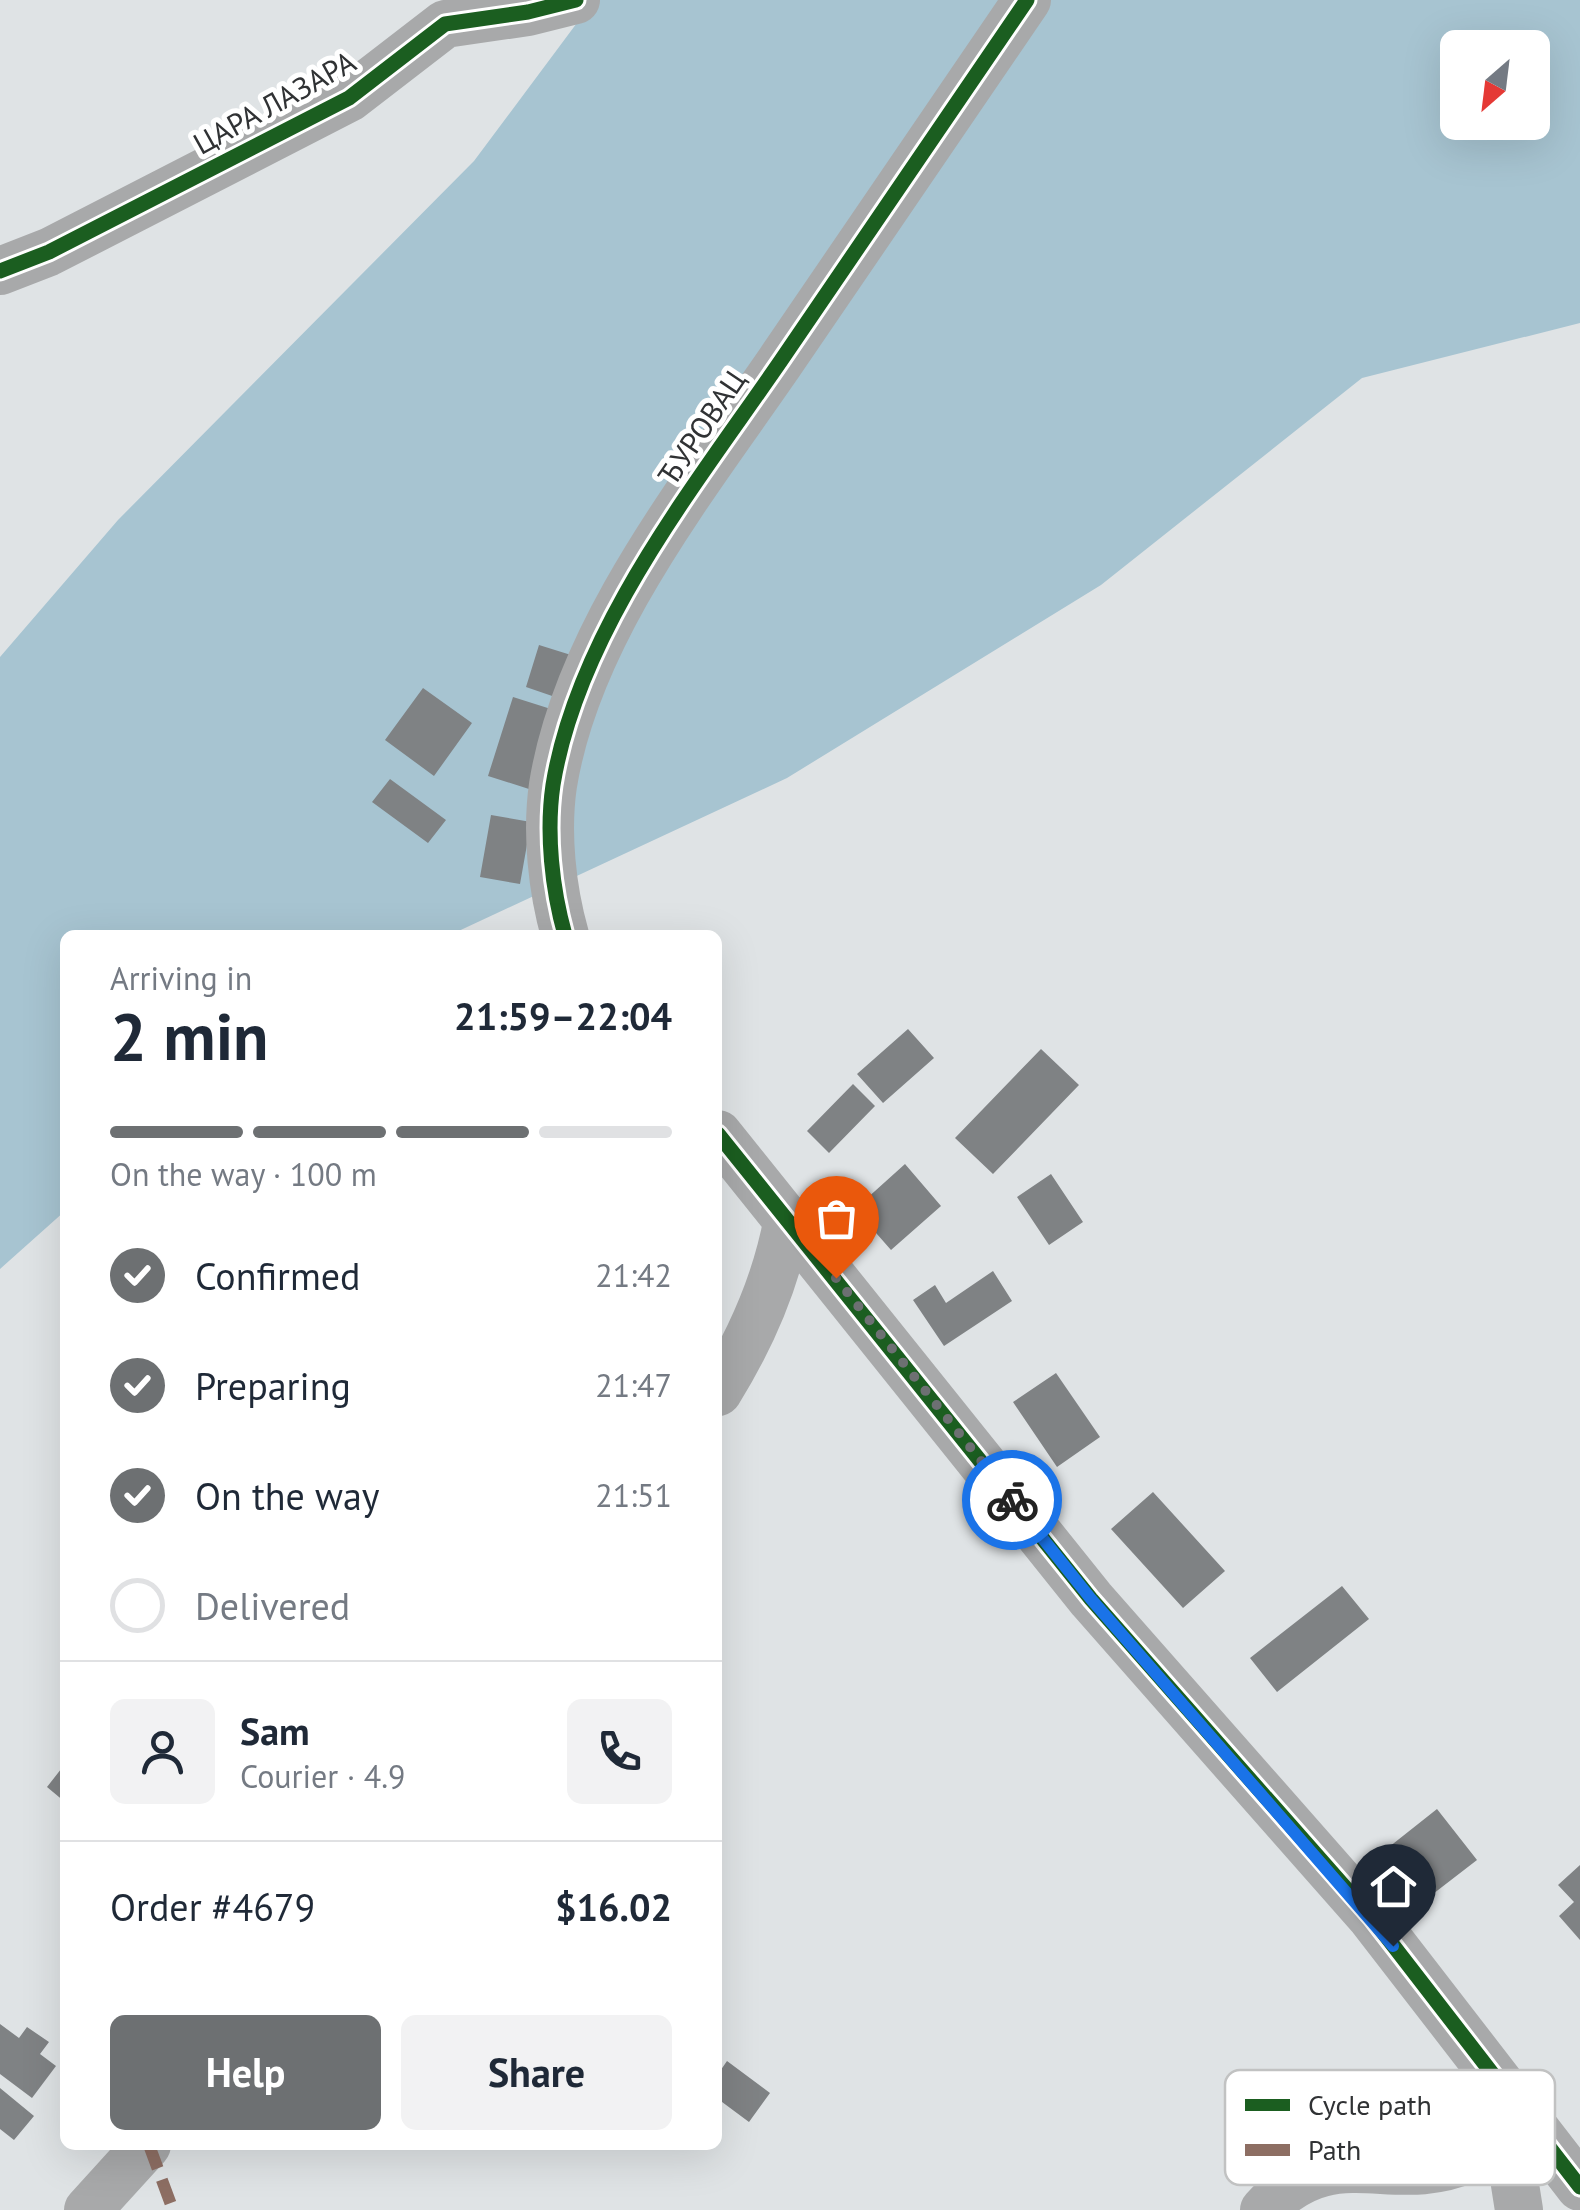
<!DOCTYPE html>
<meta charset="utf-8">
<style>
body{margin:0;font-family:"PT Sans",sans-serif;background:#f2f2f3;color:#1f2937;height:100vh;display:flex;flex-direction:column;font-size:38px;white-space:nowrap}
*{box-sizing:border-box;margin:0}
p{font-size:32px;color:#747a83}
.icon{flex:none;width:55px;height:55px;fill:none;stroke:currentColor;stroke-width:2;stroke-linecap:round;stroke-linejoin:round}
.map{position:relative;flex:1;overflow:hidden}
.drawer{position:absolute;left:60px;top:930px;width:662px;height:1220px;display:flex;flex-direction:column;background:#fff;border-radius:15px;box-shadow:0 10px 40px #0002}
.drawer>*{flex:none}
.needle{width:65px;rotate:208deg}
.controls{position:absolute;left:1440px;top:30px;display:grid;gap:20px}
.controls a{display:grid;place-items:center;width:110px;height:110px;border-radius:15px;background:#fff;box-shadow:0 10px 40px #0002;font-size:50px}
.pin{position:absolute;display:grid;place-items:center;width:85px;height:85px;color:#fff;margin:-102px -42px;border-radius:50% 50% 50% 0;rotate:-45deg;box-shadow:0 0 10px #0007}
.pin .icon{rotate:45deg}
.courier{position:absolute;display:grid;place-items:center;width:100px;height:100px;margin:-50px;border:8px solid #1a73e8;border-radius:50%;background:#fff;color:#222;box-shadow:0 2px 12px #0007}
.overview em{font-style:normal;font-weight:600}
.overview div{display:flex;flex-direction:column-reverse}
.overview{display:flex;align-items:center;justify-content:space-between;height:170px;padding:0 50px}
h1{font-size:65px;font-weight:600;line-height:75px}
.bar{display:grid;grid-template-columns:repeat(4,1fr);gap:15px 10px;align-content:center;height:120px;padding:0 50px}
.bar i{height:12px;border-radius:8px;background:#e0e1e3}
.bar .current{background:#6d7072}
.bar p{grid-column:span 4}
.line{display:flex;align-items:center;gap:25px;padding:0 50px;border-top:2px solid #e0e1e3}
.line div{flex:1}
.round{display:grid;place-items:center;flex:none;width:105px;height:105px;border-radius:15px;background:#f2f2f3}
ol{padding:0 50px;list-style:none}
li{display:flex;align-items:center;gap:30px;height:110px}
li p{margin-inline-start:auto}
li .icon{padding:10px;border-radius:50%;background:#6d7072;color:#fff;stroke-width:4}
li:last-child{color:#747a83}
li i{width:55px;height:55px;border:5px solid #e0e1e3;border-radius:50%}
.cta{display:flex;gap:20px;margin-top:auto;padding:20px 50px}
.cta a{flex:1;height:115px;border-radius:15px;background:#6d7072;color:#fff;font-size:40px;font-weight:600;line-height:115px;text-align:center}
.cta a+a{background:#f2f2f3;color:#1f2937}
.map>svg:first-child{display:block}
</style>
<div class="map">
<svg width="1580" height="2210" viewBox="0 0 1580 2210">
<rect width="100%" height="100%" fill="#dfe3e5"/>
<path fill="#a7c4d1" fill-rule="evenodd" d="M594,0H1580V323L1362,378L1101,585L787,778L450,935H65V1211L0,1269V657L118,520L474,161ZM1458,48H1532V122H1458Z"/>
<path fill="#7f8284" d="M539,645L571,655L558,698L526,687Z
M423,688L472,723L434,776L385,740Z
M513,697L554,710L529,789L488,776Z
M390,779L446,820L428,843L372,802Z
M491,815L531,822L520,884L480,877Z
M908,1029L934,1058L883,1103L857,1074Z
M1041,1049L1079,1085L993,1174L955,1138Z
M853,1084L875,1106L829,1153L807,1131Z
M905,1164L941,1206L891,1250L855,1209Z
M1051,1174L1083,1222L1049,1245L1017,1197Z
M993,1271L1012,1301L944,1346L913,1300L935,1285L946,1303Z
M1056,1373L1100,1437L1057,1467L1013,1402Z
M1153,1492L1225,1571L1183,1608L1111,1529Z
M1342,1586L1369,1619L1277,1692L1250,1658Z
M65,1764V1802L47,1787Z
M1437,1809L1477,1860L1429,1897L1389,1847Z
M1580,1865V1940L1559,1916L1574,1902L1558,1885Z
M0,2024L19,2038L27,2027L49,2042L40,2054L56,2066L32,2098L0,2074Z
M727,2061L770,2093L749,2122L718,2099V2074Z
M0,2088L34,2116L14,2140L0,2129Z"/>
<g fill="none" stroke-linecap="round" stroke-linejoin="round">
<path stroke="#a8a9aa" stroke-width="48" d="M0,271L49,252L349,98L445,24L528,12L576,0
M565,935C552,889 546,833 553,785C578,631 694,487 780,362C862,241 945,121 1027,0
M718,1134L1091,1599L1372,1918L1580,2187
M718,1392C751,1339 777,1279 788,1218
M88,2210L147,2145
M1264,2210C1332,2135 1393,2193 1468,2159C1487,2151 1505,2128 1521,2114
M1519,2210L1510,2153L1521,2114"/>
<path stroke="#8d6e63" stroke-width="12" stroke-dasharray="25 12" stroke-linecap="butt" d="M149,2145L173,2210"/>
<defs>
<path id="cycleway" d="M0,271L49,252L349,98L445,24L528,12L576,0
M565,935C552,889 546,833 553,785C578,631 694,487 780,362C862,241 945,121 1027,0
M718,1134L1091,1599L1372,1918L1580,2187"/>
</defs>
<use href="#cycleway" stroke="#fff" stroke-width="21"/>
<use href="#cycleway" stroke="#1b5e20" stroke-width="15"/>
</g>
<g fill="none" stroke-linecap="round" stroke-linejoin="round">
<path stroke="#6d7072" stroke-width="10" stroke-dasharray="0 18" d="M836,1278L1012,1500"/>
<path stroke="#1a73e8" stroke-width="12" d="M1012,1500L1091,1599L1393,1946"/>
</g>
<g text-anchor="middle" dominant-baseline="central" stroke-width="10" stroke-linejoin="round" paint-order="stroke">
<g font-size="30" fill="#303234" stroke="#fff">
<text transform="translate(274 102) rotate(-29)">ЦАРА ЛАЗАРА</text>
<text transform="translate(701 427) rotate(-56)">ЂУРОВАЦ</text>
</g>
</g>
<rect x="1225" y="2070" width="330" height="115" rx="15" fill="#fff" stroke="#c1c2c2" stroke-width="2.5"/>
<rect x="1245" y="2099" width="45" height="12" fill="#1b5e20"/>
<rect x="1245" y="2144" width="45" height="12" fill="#8d6e63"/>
<g font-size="28" fill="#303234">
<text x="1308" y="2115">Cycle path</text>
<text x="1308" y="2160">Path</text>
</g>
</svg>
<div class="controls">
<a><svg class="needle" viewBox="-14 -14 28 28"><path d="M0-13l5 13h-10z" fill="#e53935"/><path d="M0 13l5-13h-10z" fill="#747a83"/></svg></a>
</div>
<div class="pin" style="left:836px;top:1278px;background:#ea580c"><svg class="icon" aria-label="bag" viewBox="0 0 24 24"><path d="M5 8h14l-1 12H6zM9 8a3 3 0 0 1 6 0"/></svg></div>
<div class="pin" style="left:1393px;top:1946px;background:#1f2937"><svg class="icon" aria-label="home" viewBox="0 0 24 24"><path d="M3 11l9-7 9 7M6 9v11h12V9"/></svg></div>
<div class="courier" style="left:1012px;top:1500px"><svg class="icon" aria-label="bike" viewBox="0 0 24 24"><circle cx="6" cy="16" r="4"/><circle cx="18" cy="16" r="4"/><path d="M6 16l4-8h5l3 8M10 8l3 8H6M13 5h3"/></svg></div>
<section class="drawer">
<div class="overview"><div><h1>2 min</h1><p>Arriving in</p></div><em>21:59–22:04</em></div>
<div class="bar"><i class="current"></i><i class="current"></i><i class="current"></i><i></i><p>On the way · 100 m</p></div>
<ol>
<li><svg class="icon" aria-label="check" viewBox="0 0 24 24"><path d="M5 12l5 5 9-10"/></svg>Confirmed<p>21:42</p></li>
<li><svg class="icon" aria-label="check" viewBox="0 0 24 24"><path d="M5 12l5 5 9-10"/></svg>Preparing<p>21:47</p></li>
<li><svg class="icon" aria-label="check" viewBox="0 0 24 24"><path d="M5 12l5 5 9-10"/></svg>On the way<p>21:51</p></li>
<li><i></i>Delivered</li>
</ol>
<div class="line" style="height:180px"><a class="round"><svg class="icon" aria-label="person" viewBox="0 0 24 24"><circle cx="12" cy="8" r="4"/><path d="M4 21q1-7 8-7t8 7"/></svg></a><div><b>Sam</b><p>Courier · 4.9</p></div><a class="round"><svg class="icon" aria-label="phone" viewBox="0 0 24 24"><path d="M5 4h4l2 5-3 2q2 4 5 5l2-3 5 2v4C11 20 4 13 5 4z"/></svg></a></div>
<div class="line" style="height:130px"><div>Order #4679</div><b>$16.02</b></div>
<div class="cta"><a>Help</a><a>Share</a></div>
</section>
</div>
